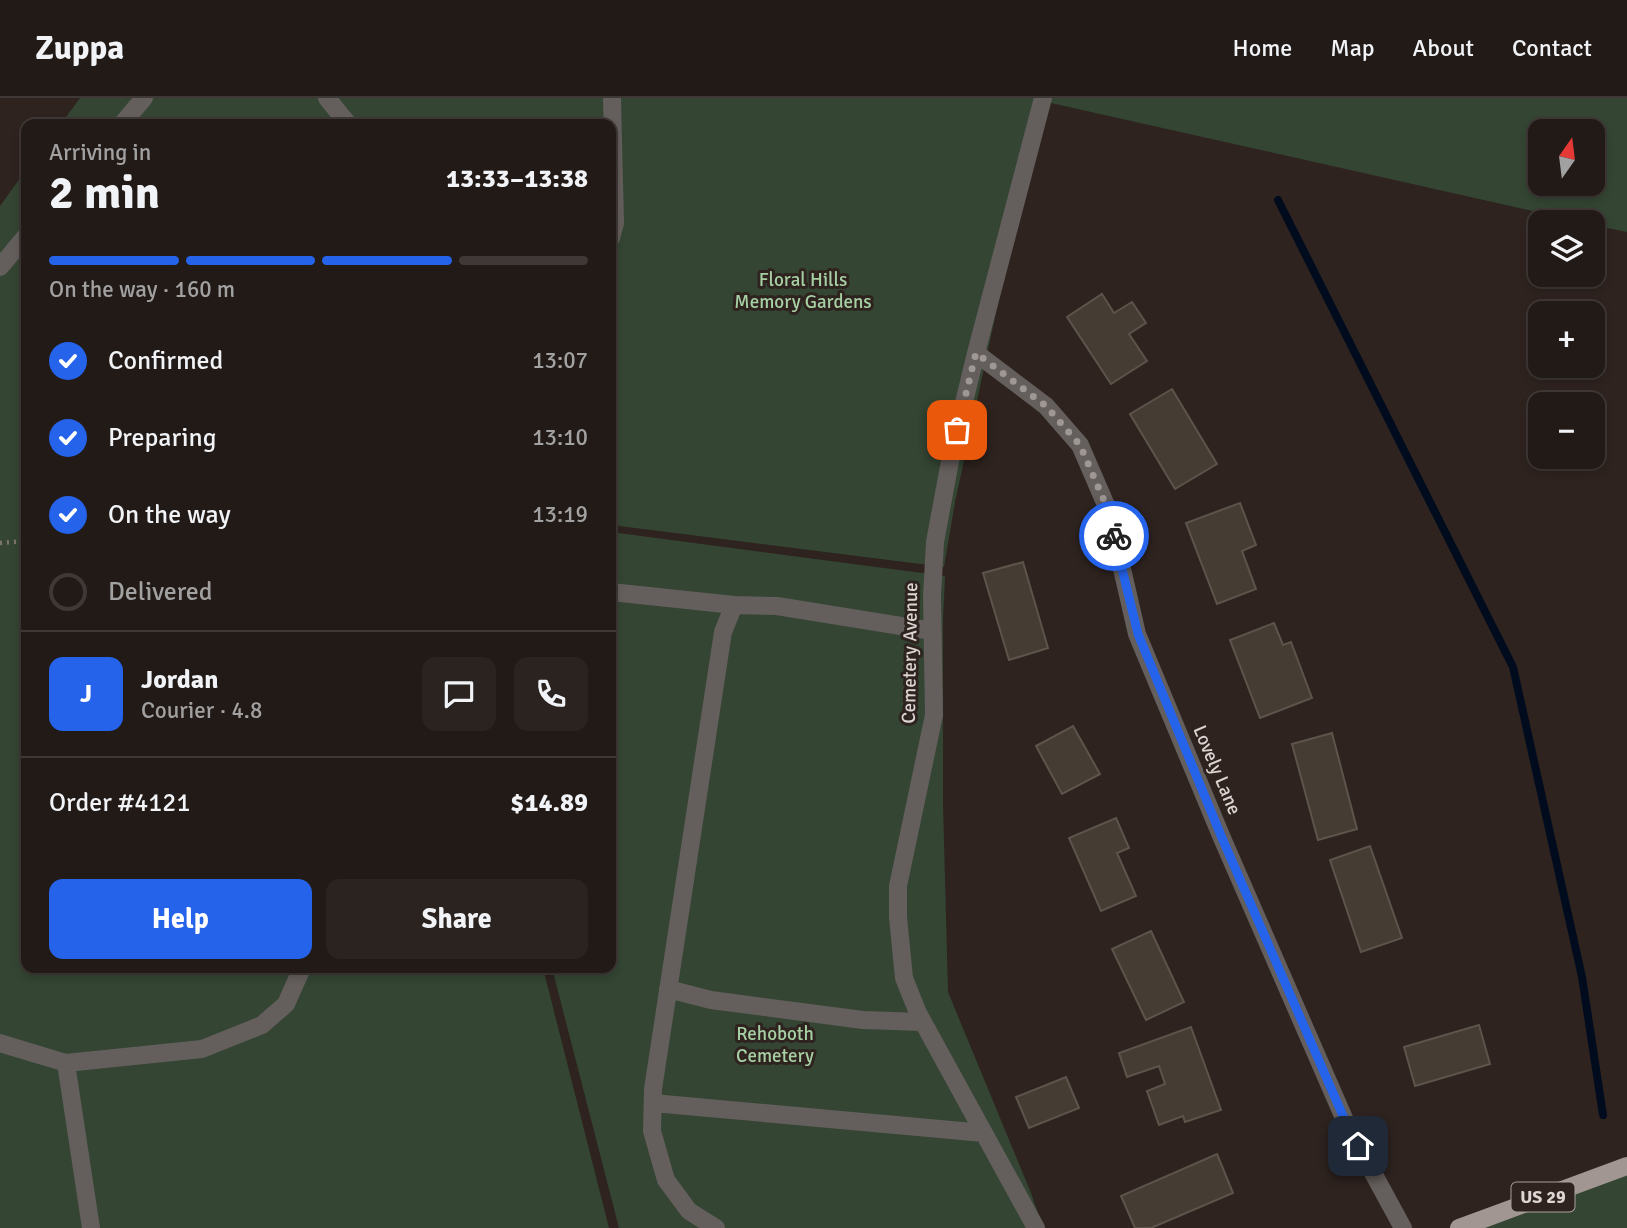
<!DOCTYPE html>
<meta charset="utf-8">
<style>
body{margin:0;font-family:Signika,sans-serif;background:#2a2320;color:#f1f3f6;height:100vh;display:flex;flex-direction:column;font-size:26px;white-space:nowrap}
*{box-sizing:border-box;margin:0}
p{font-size:23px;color:#a2a1a1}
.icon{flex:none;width:38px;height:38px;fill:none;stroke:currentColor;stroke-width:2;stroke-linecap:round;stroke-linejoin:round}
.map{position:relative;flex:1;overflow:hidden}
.details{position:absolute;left:21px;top:21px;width:595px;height:854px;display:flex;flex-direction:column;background:#221a17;border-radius:14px;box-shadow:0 4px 10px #0003,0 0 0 2px #3f3836}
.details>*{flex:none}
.needle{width:46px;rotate:14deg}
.tools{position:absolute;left:1528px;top:21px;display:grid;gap:14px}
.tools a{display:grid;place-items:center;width:77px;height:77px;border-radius:14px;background:#221a17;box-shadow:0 4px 10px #0003,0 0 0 2px #3f3836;font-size:35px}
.pin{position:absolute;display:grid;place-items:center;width:60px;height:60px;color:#fff;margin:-30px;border-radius:14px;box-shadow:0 4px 10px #0006}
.courier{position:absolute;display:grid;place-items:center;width:70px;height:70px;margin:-35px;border:5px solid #2563eb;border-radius:50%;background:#fff;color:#222;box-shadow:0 2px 9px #0007}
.head em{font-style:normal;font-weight:700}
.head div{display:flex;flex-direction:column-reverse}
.head{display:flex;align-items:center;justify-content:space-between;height:119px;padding:0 28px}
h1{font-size:46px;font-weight:700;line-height:52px}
.bar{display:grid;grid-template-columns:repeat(4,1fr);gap:10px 7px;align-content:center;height:84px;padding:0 28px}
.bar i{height:9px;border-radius:5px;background:#3f3836}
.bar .on{background:#2563eb}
.bar p{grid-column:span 4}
.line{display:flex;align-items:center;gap:18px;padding:0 28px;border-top:2px solid #3f3836}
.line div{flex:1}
.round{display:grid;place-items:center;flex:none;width:74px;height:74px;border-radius:14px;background:#2a2320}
ol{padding:0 28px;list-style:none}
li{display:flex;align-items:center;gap:21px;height:77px}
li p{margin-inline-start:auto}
li .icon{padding:7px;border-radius:50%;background:#2563eb;color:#fff;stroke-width:4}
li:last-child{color:#a2a1a1}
li i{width:38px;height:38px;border:4px solid #3f3836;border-radius:50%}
.action{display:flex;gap:14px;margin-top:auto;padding:14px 28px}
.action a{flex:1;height:80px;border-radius:14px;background:#2563eb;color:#fff;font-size:28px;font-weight:700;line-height:80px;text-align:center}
.action a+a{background:#2a2320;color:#f1f3f6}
header{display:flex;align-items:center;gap:42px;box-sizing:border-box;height:98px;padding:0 35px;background:#221a17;border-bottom:2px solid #3f3836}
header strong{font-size:33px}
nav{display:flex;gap:38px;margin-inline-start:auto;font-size:24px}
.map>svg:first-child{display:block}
</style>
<header>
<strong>Zuppa</strong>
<nav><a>Home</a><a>Map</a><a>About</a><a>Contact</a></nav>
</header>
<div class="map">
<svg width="1627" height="1130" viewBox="0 0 1627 1130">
<rect width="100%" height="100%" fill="#2e231f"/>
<path fill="#344533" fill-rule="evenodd" d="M80,0H1627V134L1593,127L1592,124H1582L1042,3L955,404L944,469L611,427V26H61ZM1540,33H1592V86H1540Z
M26,72V870H543L609,1130H0V108Z
M611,434L945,478L943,523V706L948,894L1031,1095L1043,1130H619L552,870H611Z
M1627,1059V1130H1456Z"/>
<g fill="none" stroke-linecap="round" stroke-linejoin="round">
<path stroke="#000c1e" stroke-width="8" d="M1278,102L1513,569L1582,879L1603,1017"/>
</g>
<path fill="#453c34" stroke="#5d544b" stroke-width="2" d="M1102,196L1114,215L1132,204L1146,225L1129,236L1147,263L1111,286L1067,219Z
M1172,291L1217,366L1175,391L1130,316Z
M1240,405L1256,447L1242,453L1256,491L1217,506L1186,425Z
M1023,464L1048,550L1009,562L983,475Z
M1274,525L1283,547L1291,544L1312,600L1260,620L1230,542Z
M1073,628L1100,676L1062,696L1036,648Z
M1332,635L1357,731L1318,742L1292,646Z
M1116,720L1129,750L1117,755L1136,798L1101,813L1069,740Z
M1370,748L1402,840L1361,854L1330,762Z
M1151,833L1184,904L1146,922L1112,851Z
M1479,927L1490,966L1415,988L1404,949Z
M1191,929L1221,1012L1185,1024L1183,1018L1159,1027L1147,993L1165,986L1159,968L1127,979L1119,955Z
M1066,979L1079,1010L1029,1030L1016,999Z
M1217,1056L1233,1095L1151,1130H1135L1121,1098Z"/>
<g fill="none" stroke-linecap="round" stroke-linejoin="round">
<path stroke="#7f7672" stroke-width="4.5" stroke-dasharray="2 5" stroke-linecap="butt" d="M0,445L26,443"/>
<path stroke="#645e5c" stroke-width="18" d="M327,0L348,26
M122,26L144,0
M611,140L615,125L612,0
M0,169L26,138
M976,255L1046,308L1080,347L1109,414L1137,536L1222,740L1347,1027L1403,1130
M611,494L734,507L777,508L932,533
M668,891L711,902L863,922L923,924
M0,945L66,965L202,951L262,927L286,906L302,870
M66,965L91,1130
M653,1005L984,1035
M716,1130L689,1113L666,1082L652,1033L653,991L723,534L734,507
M1036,1130L918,915L904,880L898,819V788L934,617L932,498L935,444L951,358L976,255L1043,0"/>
<path stroke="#a29692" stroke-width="18" d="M1459,1130L1627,1068"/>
</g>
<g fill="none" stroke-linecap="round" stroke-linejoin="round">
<path stroke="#9f9793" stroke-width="7" stroke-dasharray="0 12.6" d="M957,332L976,255L1046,308L1080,347L1109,414L1114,438"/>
<path stroke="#2563eb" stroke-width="9" d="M1114,438L1138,536L1222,740L1347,1027L1358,1048"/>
</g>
<g text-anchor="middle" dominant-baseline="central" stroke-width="6" stroke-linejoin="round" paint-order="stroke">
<rect fill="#2e231f" stroke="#a8a09c" stroke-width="2" x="1511.5" y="1084.5" width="63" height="29" rx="5"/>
<g font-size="18" font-weight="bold" fill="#dcd5d2">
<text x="1543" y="1099">US 29</text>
</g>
<g font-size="19" fill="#a6cfa3" stroke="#2e231f">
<text x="803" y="182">Floral Hills<tspan x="803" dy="22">Memory Gardens</tspan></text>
<text x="775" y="936">Rehoboth<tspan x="775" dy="22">Cemetery</tspan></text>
</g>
<g font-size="19" fill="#dcd5d2" stroke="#2e231f">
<text transform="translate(910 555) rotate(-89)">Cemetery Avenue</text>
<text transform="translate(1217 672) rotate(67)">Lovely Lane</text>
</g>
</g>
</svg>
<div class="tools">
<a><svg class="needle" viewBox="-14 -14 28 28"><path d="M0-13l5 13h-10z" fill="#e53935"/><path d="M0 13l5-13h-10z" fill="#a2a1a1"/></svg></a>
<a><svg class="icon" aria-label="layers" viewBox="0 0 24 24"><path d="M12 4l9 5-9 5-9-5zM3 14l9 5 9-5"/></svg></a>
<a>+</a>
<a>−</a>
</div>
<div class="pin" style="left:957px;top:332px;background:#ea580c"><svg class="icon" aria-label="bag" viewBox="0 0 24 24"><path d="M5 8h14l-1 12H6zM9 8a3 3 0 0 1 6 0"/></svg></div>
<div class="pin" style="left:1358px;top:1048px;background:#1f2937"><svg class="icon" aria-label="home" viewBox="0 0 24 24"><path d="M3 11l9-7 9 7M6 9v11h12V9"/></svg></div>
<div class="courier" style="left:1114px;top:438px"><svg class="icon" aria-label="bike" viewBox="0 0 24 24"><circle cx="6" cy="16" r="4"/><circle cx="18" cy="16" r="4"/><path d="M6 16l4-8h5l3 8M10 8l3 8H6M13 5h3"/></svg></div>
<section class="details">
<div class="head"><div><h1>2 min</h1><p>Arriving in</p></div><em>13:33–13:38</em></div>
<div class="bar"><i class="on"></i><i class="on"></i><i class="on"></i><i></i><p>On the way · 160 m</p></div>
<ol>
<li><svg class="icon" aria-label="check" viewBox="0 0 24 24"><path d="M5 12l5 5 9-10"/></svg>Confirmed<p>13:07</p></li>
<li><svg class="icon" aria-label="check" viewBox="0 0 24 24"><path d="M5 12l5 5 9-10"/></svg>Preparing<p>13:10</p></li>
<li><svg class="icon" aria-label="check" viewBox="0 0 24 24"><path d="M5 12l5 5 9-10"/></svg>On the way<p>13:19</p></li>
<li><i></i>Delivered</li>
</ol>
<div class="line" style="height:126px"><b class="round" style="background:#2563eb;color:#fff">J</b><div><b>Jordan</b><p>Courier · 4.8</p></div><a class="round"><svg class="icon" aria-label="chat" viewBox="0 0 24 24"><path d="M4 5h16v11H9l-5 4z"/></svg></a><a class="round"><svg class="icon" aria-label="phone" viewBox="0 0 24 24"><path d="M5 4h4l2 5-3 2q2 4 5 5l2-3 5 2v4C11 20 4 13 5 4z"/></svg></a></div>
<div class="line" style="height:91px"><div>Order #4121</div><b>$14.89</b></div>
<div class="action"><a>Help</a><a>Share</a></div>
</section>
</div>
